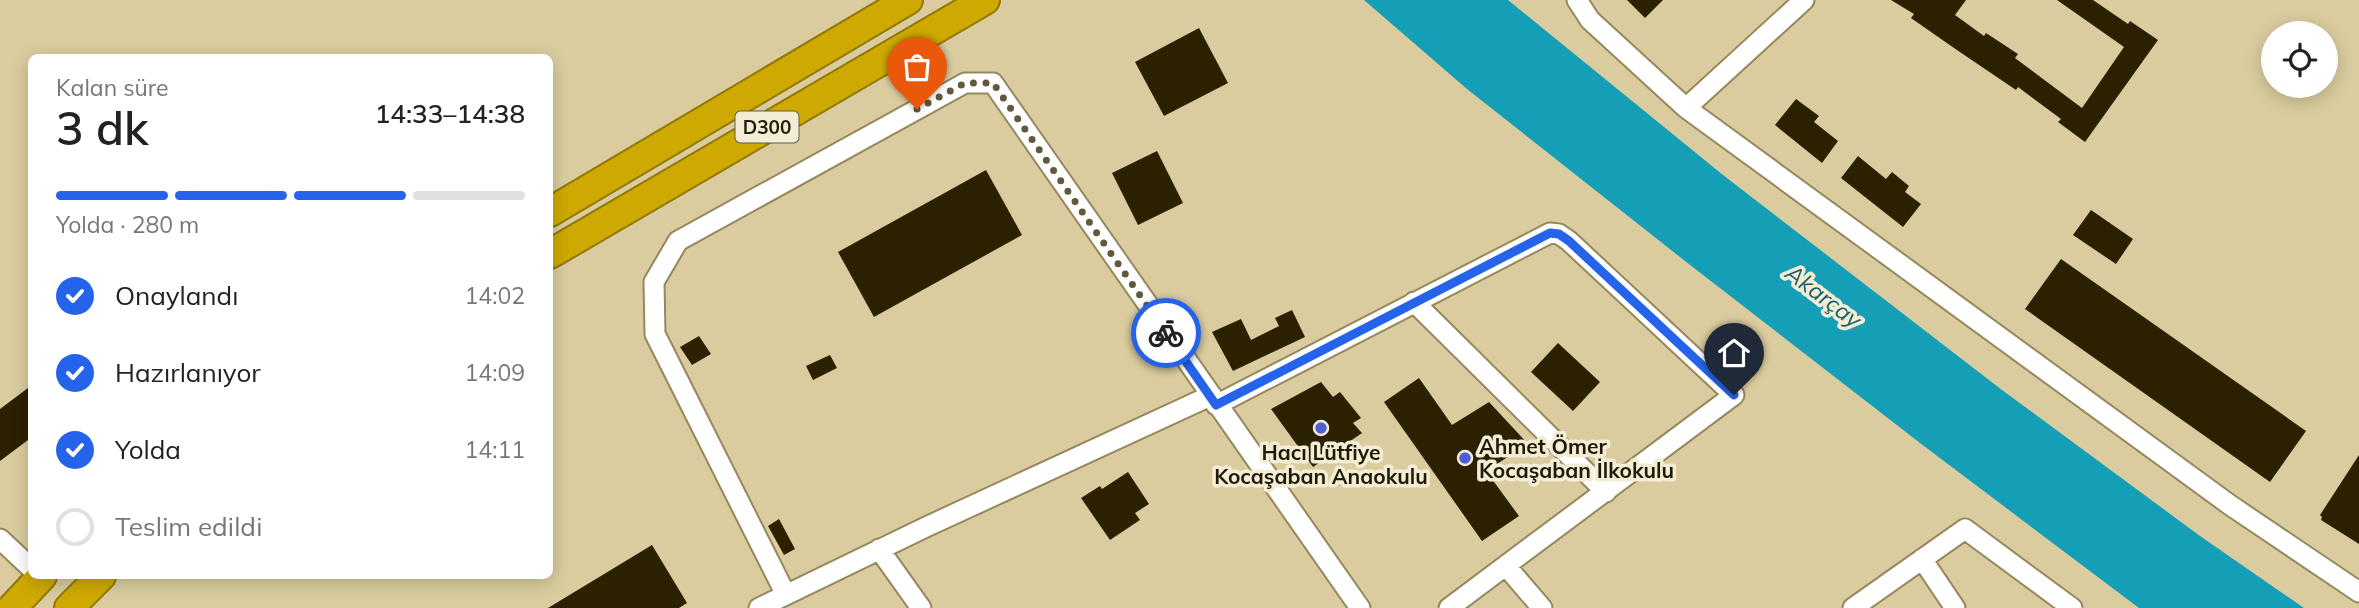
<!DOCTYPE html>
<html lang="tr">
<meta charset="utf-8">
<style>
body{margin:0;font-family:Mulish,sans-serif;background:#f6f6f6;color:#222;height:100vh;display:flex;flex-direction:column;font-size:26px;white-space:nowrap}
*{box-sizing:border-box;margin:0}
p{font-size:23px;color:#767676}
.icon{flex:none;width:38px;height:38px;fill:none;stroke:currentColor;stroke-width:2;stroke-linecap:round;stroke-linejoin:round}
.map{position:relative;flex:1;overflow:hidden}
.details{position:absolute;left:28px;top:54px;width:525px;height:525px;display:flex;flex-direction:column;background:#fff;border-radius:10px;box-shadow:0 4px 18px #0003}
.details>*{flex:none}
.controls{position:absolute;left:2261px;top:21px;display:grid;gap:14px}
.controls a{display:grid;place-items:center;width:77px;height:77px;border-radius:50%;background:#fff;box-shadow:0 4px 18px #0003;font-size:35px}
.pin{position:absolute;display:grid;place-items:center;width:60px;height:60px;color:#fff;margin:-72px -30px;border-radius:50% 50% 50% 0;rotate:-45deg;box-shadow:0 0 7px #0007}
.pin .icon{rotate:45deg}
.courier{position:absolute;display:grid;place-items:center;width:70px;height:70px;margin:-35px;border:5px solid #2563eb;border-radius:50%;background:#fff;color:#222;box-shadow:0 2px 9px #0007}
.head em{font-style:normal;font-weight:600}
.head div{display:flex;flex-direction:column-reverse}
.head{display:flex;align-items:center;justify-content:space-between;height:119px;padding:0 28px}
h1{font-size:46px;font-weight:600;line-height:52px}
.bar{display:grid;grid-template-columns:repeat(4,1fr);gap:10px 7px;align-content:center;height:84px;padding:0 28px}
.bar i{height:9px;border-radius:5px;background:#e0e0e0}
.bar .current{background:#2563eb}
.bar p{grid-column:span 4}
ol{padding:0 28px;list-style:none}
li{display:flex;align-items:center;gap:21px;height:77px}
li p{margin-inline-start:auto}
li .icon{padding:7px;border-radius:50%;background:#2563eb;color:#fff;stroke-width:4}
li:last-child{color:#767676}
li i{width:38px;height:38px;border:4px solid #e0e0e0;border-radius:50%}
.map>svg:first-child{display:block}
</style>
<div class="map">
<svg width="2359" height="608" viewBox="0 0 2359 608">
<rect width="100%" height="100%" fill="#dacc9f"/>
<path fill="#159fb6" d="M1364,0H1508L1723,175L2002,390L2200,536L2304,608H2139L1920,443L1685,261L1467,89Z"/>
<path fill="#2b2100" d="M1627,0H1663L1645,18Z
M1891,0H1966L1955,15L1984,36L1986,33L2018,54L2015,58L2082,108L2124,47L2057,0H2093L2128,24L2130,21L2158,40L2085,142L2058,122L2061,119L2018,87L2016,90L1954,48L1911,18L1914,14Z
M1199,28L1228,83L1164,116L1135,62Z
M1796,99L1819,116L1814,122L1838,141L1822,163L1775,125Z
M1157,151L1183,203L1138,225L1112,173Z
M1858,156L1886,179L1892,172L1909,186L1905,192L1921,204L1903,227L1841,178Z
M986,170L1022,235L874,317L838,252Z
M2091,210L2133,239L2116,264L2073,235Z
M2061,259L2306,431L2270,482L2025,309Z
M1292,310L1305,337L1233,371L1212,332L1241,319L1251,340L1279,326L1275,318Z
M699,336L711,354L692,365L680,347Z
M1558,343L1600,382L1573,411L1531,372Z
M830,355L837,368L813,380L806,366Z
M1419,378L1452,425L1489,402L1528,444L1486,471L1519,516L1482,541L1384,402Z
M1321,382L1333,397L1340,392L1361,418L1353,423L1362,433L1313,467L1271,409Z
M32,385V437L0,461V409Z
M2359,455V544L2321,520L2322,517L2320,515Z
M1128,472L1149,504L1135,513L1140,520L1110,540L1081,498L1100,486L1102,489Z
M779,519L795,549L784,555L768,526Z
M652,545L687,603L679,608H548Z"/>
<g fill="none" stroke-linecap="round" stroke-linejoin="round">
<defs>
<path id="minor" d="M1577,0L1590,20L1686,108L2230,505L2359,592
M1686,108L1804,0
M1414,302L1606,492
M1216,405L1550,233L1559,234L1569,241L1734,395L1449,608
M0,539L32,569
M879,549L921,608
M1922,559L1955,608
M1506,566L1542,608
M785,593L655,334L654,282L678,241L965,83H993L1360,608
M759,608L926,527L1210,396
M1853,608L1965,529L2072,608"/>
<path id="highway" d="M550,212L908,0
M550,254L985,0
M12,608L42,576
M69,608L101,576"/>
</defs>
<use href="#minor" stroke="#96885d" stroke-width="23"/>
<use href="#highway" stroke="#917704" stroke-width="32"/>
<use href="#minor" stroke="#fff" stroke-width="19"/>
<use href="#highway" stroke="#cea902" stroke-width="28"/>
</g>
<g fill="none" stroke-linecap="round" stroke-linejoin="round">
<path stroke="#61593e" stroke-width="7" stroke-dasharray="0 12.6" d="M917,109L965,83H993L1166,333"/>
<path stroke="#2563eb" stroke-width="9" d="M1166,333L1216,405L1550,233L1559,234L1569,241L1734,395"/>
</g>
<g fill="#505fd5" stroke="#f4edd6" stroke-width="2.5">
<circle cx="1321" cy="428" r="7"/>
<circle cx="1465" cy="458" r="7"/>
</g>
<g text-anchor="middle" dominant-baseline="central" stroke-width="7" stroke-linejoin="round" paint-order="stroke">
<rect fill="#f4edd6" stroke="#605a46" stroke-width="2" x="735.5" y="111.5" width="63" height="31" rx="5"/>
<g font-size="19" font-weight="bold" fill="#201b09">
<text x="767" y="127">D300</text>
</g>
<g font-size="21" font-weight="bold" fill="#201b09" stroke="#f4edd6" text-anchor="start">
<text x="1479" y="446">Ahmet Ömer<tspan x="1479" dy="24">Kocaşaban İlkokulu</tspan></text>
<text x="1321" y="452" text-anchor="middle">Hacı Lütfiye<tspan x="1321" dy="24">Kocaşaban Anaokulu</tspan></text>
</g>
<g font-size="23" font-style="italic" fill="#1e5f6b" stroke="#f4edd6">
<text transform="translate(1824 296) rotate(37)">Akarçay</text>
</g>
</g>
</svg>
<div class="controls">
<a><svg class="icon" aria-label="locate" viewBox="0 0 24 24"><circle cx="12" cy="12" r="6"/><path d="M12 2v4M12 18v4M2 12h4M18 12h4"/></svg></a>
</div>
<div class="pin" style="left:917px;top:109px;background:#ea580c"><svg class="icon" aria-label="bag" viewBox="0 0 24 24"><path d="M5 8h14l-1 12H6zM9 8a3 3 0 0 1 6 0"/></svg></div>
<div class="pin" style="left:1734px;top:395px;background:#1f2937"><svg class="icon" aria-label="home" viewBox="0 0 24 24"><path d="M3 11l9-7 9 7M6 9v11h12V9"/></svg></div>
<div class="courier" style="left:1166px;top:333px"><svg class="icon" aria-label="bike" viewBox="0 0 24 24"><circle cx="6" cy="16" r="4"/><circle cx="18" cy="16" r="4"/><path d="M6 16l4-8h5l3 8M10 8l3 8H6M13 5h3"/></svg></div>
<section class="details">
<div class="head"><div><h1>3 dk</h1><p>Kalan süre</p></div><em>14:33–14:38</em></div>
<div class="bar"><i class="current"></i><i class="current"></i><i class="current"></i><i></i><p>Yolda · 280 m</p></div>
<ol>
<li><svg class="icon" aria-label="check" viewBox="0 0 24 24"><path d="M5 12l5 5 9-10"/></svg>Onaylandı<p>14:02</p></li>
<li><svg class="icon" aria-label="check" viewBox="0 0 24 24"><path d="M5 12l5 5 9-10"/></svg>Hazırlanıyor<p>14:09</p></li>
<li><svg class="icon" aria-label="check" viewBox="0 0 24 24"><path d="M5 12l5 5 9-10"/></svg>Yolda<p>14:11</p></li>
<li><i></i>Teslim edildi</li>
</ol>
</section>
</div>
